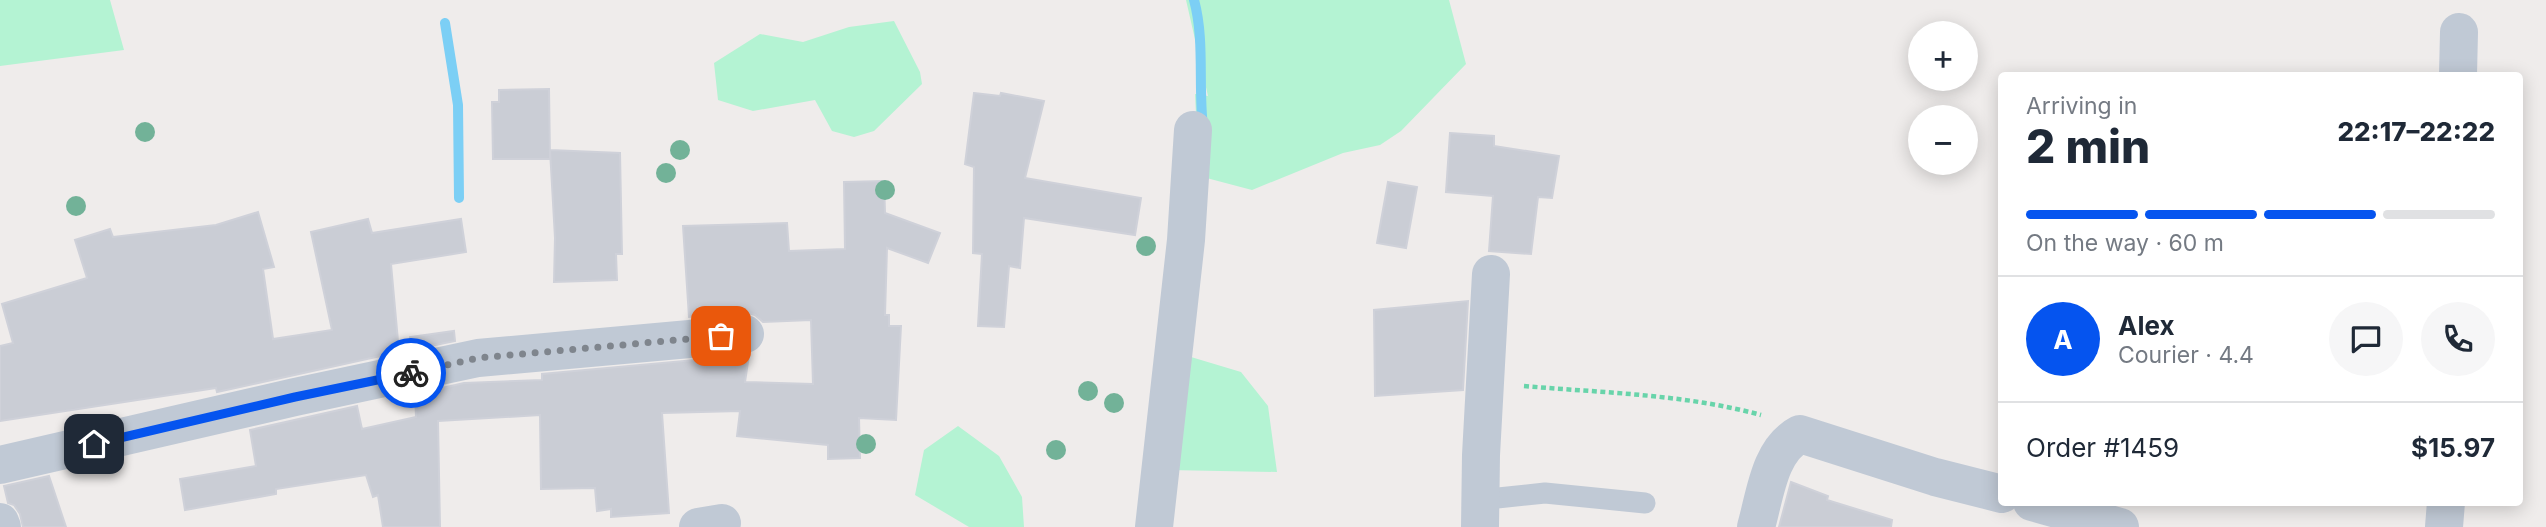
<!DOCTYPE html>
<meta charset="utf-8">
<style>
body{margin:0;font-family:Inter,sans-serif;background:#f6f6f7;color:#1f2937;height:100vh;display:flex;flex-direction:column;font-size:26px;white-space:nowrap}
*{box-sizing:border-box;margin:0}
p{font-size:23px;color:#747a83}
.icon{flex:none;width:38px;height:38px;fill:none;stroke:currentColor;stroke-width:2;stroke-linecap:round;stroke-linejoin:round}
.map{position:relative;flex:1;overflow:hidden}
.drawer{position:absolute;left:1998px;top:72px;width:525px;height:434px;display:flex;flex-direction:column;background:#fff;border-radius:7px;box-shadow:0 4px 18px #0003}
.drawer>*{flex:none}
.controls{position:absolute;left:1908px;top:21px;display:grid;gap:14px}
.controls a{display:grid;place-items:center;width:70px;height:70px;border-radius:50%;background:#fff;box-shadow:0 4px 18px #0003;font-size:35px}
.pin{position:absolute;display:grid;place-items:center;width:60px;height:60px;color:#fff;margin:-30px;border-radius:14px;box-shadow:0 4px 10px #0006}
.courier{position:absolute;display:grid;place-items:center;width:70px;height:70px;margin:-35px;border:5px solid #0554ef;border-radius:50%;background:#fff;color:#222;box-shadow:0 2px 9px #0007}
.head em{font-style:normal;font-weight:800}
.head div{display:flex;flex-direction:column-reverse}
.head{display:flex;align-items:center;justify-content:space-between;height:119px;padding:0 28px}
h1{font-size:46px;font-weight:800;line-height:52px}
.bar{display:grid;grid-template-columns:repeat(4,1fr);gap:10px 7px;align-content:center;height:84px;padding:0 28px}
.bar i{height:9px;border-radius:5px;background:#e0e1e3}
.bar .on{background:#0554ef}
.bar p{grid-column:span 4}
.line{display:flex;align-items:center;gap:18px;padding:0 28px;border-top:2px solid #e0e1e3}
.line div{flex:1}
.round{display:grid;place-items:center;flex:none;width:74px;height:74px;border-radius:37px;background:#f6f6f7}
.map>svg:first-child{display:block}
</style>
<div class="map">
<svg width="2546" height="527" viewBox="0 0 2546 527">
<rect width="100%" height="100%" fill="#efeceb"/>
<path fill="#b4f3d3" d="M0,0H110L124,50L0,66Z
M1186,0H1449L1466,64L1401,131L1380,145L1343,153L1252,190L1199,176L1195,94L1208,96Z
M894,21L920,72L922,84L874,131L854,137L832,131L815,100L753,111L718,100L714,63L760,34L803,42L849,27Z
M1181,354L1241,372L1268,406L1277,472L1168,470Z
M958,426L999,456L1022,497L1024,527H969L915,495L924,450Z"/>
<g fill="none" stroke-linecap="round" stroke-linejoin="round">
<path stroke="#7ccff5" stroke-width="10" d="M1194,0C1205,40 1198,85 1203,127
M445,23L458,105L459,198"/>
</g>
<path fill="#cacdd5" stroke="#cfd1d9" stroke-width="2" d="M549,89L550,159H493L492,102H499V90Z
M974,93L1000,96L1001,93L1044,101L1025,178L1141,198L1135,235L1024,218L1020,268L1009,266L1004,327L978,326L982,254L973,253L974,167L965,164Z
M1450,133L1494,136V146L1559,156L1552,198L1538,197L1531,254L1489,251L1493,196L1446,192Z
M550,150L620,153L622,254H616L617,280L554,282L555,238Z
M884,181L885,213L940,233L928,263L887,248L885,315H889V326H901L896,420L859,418L860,458L828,459V445L737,436L740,411L662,413L669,513L611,517V509L597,511L595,488L541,489L540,415L438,421L440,527H383L378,495L373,497L366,475L276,489V494L185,510L180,479L256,466L250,430L357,406L362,429L416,417L415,394L464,383L542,380V374L749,355L745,382L813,384L811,320L763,322L755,315L744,312L689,317L683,226L787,223L789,251L845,249L844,182Z
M1388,182L1417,187L1406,248L1377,243Z
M258,212L274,267L263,269L273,339L332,330L311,232L368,219L372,233L461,219L466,252L391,264L399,352L217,392L216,388L0,421V346L13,343L2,304L87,278L75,240L110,229L113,237L216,225Z
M1468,301L1463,390L1375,396L1374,310Z
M454,331L455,341L411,350L410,337Z
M49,476L66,527H23L20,514L14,505L8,503L4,486Z
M1791,482L1828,496L1827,500L1892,520L1891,527H1779Z"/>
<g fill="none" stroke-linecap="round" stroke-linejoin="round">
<path stroke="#68d4aa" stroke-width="4.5" stroke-dasharray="5 3.5" stroke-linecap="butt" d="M1524,386C1604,393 1684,394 1761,415"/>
<path stroke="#c0c9d5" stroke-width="21" d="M1479,500L1545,493L1645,503"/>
<path stroke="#c0c9d5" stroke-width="38" d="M2458,75L2459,32
M0,465L295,397L478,358L745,334
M2032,502L2120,527
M0,522L2,527
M698,527L722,523
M1154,527L1186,240L1193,130
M1480,527L1481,455L1491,274
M1756,527C1765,496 1769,450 1800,434L1935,477L2002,494
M2444,527L2446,502"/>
</g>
<g fill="#72b298">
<circle cx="145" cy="132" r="10"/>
<circle cx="680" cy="150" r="10"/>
<circle cx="666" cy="173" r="10"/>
<circle cx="885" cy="190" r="10"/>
<circle cx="76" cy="206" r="10"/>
<circle cx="1146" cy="246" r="10"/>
<circle cx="1088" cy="391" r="10"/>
<circle cx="1114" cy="403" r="10"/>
<circle cx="866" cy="444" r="10"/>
<circle cx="1056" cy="450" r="10"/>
</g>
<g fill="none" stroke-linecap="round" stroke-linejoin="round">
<path stroke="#7f858d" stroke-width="7" stroke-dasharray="0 12.6" d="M411,373L478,358L721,336"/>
<path stroke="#0554ef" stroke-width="9" d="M94,444L295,397L411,373"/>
</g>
</svg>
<div class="controls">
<a>+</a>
<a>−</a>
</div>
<div class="pin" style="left:721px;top:336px;background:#ea580c"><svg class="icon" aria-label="bag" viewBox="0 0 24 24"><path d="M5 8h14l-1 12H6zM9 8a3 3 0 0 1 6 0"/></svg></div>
<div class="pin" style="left:94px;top:444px;background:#1f2937"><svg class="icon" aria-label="home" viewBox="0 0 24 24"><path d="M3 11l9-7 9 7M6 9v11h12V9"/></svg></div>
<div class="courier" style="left:411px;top:373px"><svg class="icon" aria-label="bike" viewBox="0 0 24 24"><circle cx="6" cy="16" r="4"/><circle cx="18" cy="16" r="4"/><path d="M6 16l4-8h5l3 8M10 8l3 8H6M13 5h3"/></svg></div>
<section class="drawer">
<div class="head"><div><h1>2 min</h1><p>Arriving in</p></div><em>22:17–22:22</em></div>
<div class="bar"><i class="on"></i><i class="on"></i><i class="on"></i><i></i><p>On the way · 60 m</p></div>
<div class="line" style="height:126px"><b class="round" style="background:#0554ef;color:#fff">A</b><div><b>Alex</b><p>Courier · 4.4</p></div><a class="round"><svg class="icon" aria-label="chat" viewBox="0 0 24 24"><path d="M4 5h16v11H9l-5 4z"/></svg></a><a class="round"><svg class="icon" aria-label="phone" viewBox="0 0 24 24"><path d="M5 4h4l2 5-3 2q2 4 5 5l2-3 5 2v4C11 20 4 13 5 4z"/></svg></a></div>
<div class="line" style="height:91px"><div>Order #1459</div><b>$15.97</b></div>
</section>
</div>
